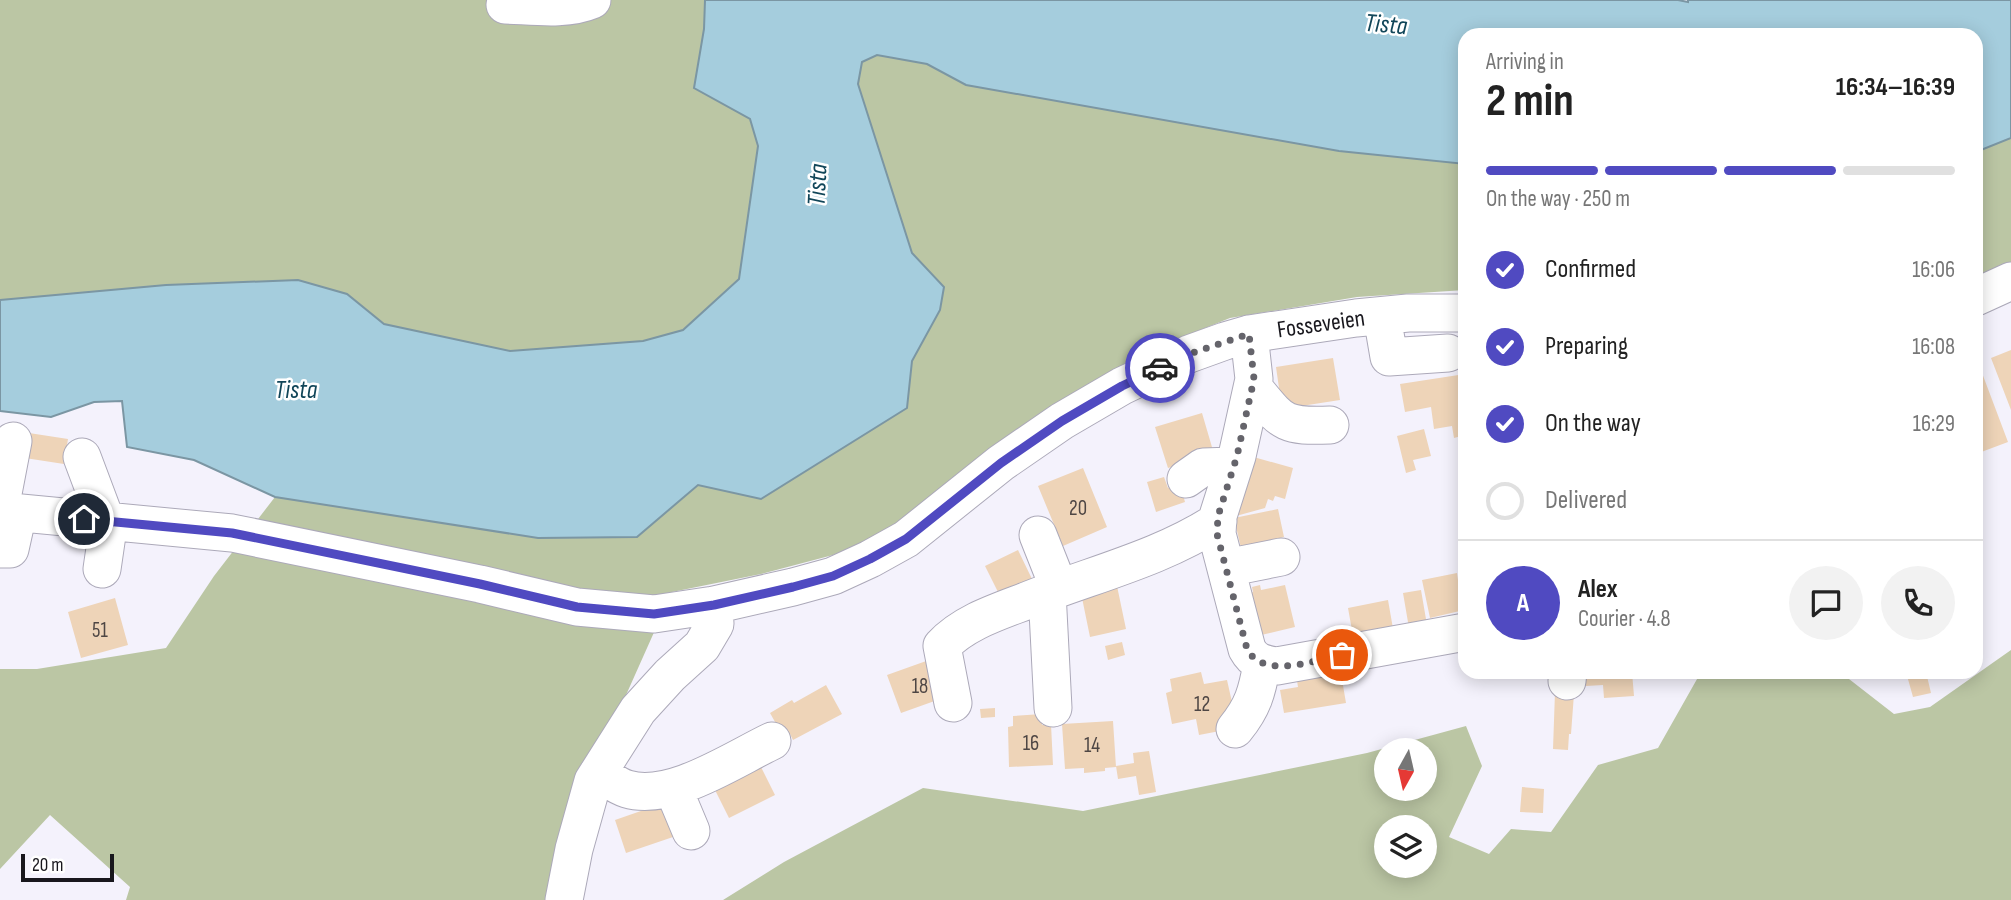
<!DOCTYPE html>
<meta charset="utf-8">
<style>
body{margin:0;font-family:"Sofia Sans Condensed",sans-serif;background:#f2f2f2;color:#222;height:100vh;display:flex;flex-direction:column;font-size:26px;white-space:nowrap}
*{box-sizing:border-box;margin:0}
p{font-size:23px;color:#767676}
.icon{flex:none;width:38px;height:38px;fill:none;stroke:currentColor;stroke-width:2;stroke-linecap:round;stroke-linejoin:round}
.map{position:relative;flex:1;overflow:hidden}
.details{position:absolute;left:1458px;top:28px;width:525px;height:651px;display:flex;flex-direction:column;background:#fff;border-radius:21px;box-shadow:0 4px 18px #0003}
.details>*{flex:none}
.needle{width:46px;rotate:188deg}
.tools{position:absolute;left:1374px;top:738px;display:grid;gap:14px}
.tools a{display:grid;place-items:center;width:63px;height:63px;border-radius:50%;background:#fff;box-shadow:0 4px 18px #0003;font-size:35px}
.scale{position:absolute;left:21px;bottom:18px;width:93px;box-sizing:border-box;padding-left:7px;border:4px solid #18171d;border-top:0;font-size:19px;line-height:24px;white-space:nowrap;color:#18171d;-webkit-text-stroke:5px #fff;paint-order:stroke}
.pin{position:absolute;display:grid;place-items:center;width:60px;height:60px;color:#fff;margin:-30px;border:4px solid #fff;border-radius:50%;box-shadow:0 2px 7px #0007}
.courier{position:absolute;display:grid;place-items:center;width:70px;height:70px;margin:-35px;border:5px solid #504ac1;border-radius:50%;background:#fff;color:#222;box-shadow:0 2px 9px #0007}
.summary em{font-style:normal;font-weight:700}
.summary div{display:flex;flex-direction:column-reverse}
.summary{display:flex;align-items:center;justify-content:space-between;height:119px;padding:0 28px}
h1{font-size:46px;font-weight:700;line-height:52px}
.bar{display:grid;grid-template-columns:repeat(4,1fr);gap:10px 7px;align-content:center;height:84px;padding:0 28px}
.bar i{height:9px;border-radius:5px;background:#e0e0e0}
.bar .active{background:#504ac1}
.bar p{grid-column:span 4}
.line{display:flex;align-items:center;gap:18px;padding:0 28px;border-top:2px solid #e0e0e0}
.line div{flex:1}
.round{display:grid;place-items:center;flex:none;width:74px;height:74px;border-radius:37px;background:#f2f2f2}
ol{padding:0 28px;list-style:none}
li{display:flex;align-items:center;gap:21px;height:77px}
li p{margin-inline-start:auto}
li .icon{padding:7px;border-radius:50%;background:#504ac1;color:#fff;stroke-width:4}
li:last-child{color:#767676}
li i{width:38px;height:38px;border:4px solid #e0e0e0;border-radius:50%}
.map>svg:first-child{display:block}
</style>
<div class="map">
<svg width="2011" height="900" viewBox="0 0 2011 900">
<rect width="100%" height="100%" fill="#f4f2fc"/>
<path fill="#bbc6a4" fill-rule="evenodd" d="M0,0H705L704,29L694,88L750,119L758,146L739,279L683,330L643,341L510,351L384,324L347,294L298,280L166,285L0,300Z
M877,55L927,64L966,85L1339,151L1465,164V290L1357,297L1230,318L1138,355L1013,434L882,535L833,555L761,574L672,592L614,722L572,900H126L130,887L50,815L0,869V669H37L166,648L214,576L275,497L538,538L637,537L698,485L761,499L907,408L912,361L940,310L944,287L912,254L858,84L862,62Z
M2011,138V262L1976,277V152Z
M2011,650V900H723L784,862L923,788L1083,811L1367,753L1466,726L1482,766L1449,837L1489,854L1511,829L1551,832L1598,765L1658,748L1701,672H1840L1894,714L1930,707ZM1386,751H1424V789H1386ZM1386,828H1424V866H1386Z"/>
<path fill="#a5cddd" stroke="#7b96a3" stroke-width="2" d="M705,0H1678L1688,2V0H2011V138L1976,152V35H1465V164L1339,151L966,85L927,64L877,55L862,62L858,84L912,253L944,287L940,310L912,361L907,408L761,499L698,485L637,537L538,538L275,497L194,460L127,447L122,401L94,402L51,417L0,411V300L166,285L298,280L347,294L384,324L510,351L643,341L683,330L739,279L758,146L750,119L694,88L704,29Z"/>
<path fill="#eed4b8" d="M2011,350V410L1991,358Z
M1976,357L2008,442L1976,454Z
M1333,358L1340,400L1282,409L1276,367Z
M1465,374V435L1454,438L1452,426L1434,429L1431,407L1405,412L1400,384Z
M1202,413L1214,454L1168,468L1155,427Z
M1424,429L1431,456L1413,460L1416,470L1406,473L1397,436Z
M29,433L68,439L64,464L25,458Z
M1250,456L1293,468L1285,499L1275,496L1273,501L1268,499L1265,508L1236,516Z
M1083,468L1107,527L1063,546L1038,486Z
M1164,477L1168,488L1180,484L1185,502L1156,512L1147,482Z
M1278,509L1284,537L1241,548L1234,518Z
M1018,550L1032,579L999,594L985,566Z
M1457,573L1458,580L1465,578L1464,610L1430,618L1422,580Z
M1260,585L1261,590L1285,585L1295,627L1257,636L1246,594L1253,592L1252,587Z
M1117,586L1126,629L1090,637L1081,593Z
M1421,590L1427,625L1409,628L1403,593Z
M115,598L128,645L81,658L68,612Z
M1388,600L1395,640L1355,647L1348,608Z
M1976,635L1982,655L1976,657Z
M1122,642L1125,655L1108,660L1105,646Z
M929,660L943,698L901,713L887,675Z
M1339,662L1346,703L1284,713L1280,690L1298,687L1295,668Z
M1201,672L1204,684L1227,680L1234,711L1222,714L1225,730L1199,735L1196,719L1172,724L1166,693L1172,691L1170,679Z
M1585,672H1632L1634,696L1604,698L1603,685L1586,686Z
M1906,672H1926L1931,693L1913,697Z
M826,685L842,714L793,740L790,734L784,738L770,713L792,700L794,703Z
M1555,692L1574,694L1571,734H1569L1568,750L1553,749Z
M995,708V717L981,718L980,709Z
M1042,714V725L1051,724L1053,765L1009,767L1008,727L1013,726V716Z
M1113,721L1116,767L1105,768V771L1084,773V768L1065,769L1062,724Z
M1149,751L1156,792L1139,795L1136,776L1118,779L1116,766L1134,763L1133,753Z
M757,759L775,795L729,818L711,782Z
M1522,787L1544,789L1543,813L1520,812Z
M661,804L673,837L626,853L615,820Z"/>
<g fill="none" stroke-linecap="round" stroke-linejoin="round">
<defs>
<path id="minor" d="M505,5C534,6 566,11 592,0
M1976,297L2011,281
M1382,316L1389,357L1448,353
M1249,334L1254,379L1237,456L1218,516L1217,534L1247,649C1254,662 1263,664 1277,666L1465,632
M1253,387C1282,422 1282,427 1330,425
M82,457L106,521
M1186,479L1203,467L1233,466
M0,509L13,441
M0,511L232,533L480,584L577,607L654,614L714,605L793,587L833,576L870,559L906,539L1001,463L1062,421L1122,386L1189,354L1225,341L1249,334L1356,318L1408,313H1465
M1038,535L1059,588
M0,549H10L18,513
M1226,568L1281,557
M102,569L109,521
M1047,592L1053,708
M1567,681L1568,672
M953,703L942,646C963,623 997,612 1026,601C1090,575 1160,559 1218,521
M1235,729C1253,707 1257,692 1262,664
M598,773C607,778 617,786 627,789C671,802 732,760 772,741
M673,788L691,831
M564,900L574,849L593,781L638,710L670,675L702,646L715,624L714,605"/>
</defs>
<use href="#minor" stroke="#aca9b9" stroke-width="39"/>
<use href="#minor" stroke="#fff" stroke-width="37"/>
</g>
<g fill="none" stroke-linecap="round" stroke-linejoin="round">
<path stroke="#65646b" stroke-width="7" stroke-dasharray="0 12.6" d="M1160,368L1189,354L1249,334L1254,379L1237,456L1218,516L1217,534L1247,649C1263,680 1315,660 1342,655"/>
<path stroke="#504ac1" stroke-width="9" d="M84,519L232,533L480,584L577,607L654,614L714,605L793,587L833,576L870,559L906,539L1001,463L1062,421L1122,386L1160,368"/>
</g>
<g text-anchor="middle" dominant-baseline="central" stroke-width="5" stroke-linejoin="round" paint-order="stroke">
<g font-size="21" fill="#4e4644">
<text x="1078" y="508">20</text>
<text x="100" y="630">51</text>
<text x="920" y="686">18</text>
<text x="1202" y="704">12</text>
<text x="1031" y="743">16</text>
<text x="1092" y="745">14</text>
</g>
<g font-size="24" fill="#18171d" stroke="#fff">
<text transform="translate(1321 324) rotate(-8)">Fosseveien</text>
</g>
<g font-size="26" font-style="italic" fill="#114659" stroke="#fff">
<text transform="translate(1386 25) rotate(5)">Tista</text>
<text transform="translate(818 185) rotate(-87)">Tista</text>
<text x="296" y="390">Tista</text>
</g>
</g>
</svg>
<div class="tools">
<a><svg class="needle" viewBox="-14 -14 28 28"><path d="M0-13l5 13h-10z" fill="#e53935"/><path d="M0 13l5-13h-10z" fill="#767676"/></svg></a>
<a><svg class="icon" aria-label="layers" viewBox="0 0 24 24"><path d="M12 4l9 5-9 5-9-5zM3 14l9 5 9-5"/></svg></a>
</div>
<div class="scale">20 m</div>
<div class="pin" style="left:1342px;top:655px;background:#ea580c"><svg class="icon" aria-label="bag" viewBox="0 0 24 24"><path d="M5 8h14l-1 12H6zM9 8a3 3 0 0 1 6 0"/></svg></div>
<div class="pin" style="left:84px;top:519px;background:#1f2937"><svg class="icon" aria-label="home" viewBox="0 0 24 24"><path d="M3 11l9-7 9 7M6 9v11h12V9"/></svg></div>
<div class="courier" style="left:1160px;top:368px"><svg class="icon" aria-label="car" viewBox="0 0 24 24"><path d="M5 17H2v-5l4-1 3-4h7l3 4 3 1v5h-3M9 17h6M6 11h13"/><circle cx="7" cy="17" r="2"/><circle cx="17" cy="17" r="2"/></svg></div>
<section class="details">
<div class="summary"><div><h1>2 min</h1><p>Arriving in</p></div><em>16:34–16:39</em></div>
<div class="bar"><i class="active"></i><i class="active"></i><i class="active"></i><i></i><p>On the way · 250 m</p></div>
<ol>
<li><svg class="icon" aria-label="check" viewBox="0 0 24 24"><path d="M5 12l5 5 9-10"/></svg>Confirmed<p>16:06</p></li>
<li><svg class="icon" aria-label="check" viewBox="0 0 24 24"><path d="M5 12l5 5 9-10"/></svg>Preparing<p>16:08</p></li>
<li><svg class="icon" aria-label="check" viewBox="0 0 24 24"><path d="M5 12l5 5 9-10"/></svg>On the way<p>16:29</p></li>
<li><i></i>Delivered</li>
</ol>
<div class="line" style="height:126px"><b class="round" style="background:#504ac1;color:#fff">A</b><div><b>Alex</b><p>Courier · 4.8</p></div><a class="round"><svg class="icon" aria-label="chat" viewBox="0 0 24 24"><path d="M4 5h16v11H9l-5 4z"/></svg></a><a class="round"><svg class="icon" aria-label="phone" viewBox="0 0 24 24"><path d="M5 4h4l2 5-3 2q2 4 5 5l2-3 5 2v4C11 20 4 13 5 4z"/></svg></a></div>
</section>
</div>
